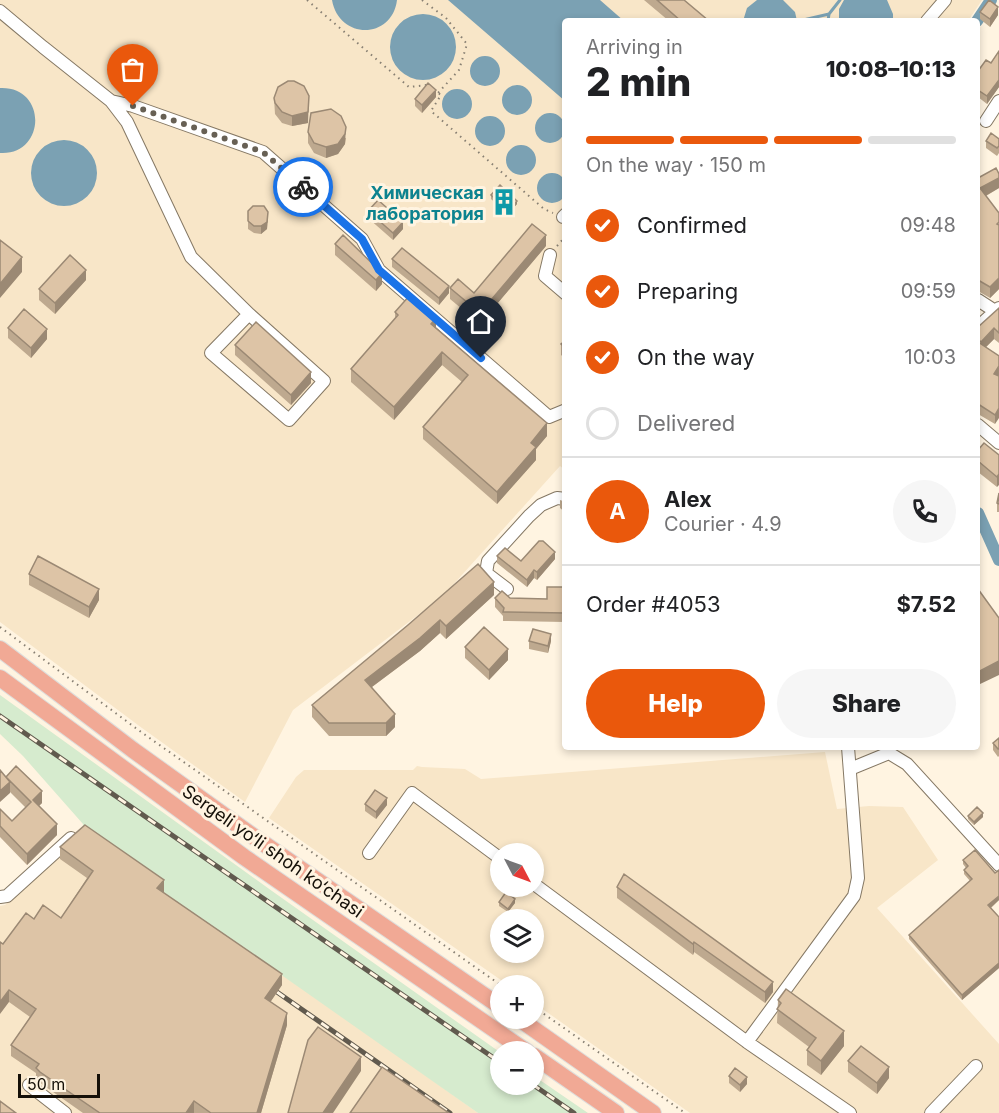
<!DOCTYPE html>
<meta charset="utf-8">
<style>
body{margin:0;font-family:Inter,sans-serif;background:#f6f6f6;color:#202124;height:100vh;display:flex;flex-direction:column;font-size:22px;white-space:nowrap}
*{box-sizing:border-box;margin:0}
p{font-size:20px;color:#757577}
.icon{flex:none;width:33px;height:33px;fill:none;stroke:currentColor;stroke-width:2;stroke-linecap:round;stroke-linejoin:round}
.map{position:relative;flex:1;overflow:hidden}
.drawer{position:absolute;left:562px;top:18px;width:418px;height:732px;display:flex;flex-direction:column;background:#fff;border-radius:6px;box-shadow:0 3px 9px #0003}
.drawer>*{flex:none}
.needle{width:39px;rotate:131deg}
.controls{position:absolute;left:490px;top:843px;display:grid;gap:12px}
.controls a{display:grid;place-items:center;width:54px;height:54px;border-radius:50%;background:#fff;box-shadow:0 3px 9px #0003;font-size:30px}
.scale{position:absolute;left:18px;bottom:15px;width:82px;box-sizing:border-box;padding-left:6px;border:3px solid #151008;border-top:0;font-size:16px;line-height:21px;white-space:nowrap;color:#151008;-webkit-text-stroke:4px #fff4e1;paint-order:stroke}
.pin{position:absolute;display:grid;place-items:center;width:51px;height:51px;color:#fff;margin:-62px -26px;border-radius:50% 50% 50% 0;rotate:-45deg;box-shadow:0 0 6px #0007}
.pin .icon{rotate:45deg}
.courier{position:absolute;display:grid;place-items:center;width:60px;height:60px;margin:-30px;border:4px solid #1a73e8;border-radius:50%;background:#fff;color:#222;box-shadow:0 2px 8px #0007}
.overview em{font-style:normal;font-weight:800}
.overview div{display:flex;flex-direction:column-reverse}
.overview{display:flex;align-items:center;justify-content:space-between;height:102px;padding:0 24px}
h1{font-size:39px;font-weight:800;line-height:45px}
.bar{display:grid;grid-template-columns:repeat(4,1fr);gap:9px 6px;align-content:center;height:72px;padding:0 24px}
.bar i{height:8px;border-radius:4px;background:#e0e0e0}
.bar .selected{background:#ea580c}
.bar p{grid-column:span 4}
.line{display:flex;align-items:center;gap:15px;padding:0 24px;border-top:2px solid #e0e0e0}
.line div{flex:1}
.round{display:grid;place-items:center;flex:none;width:63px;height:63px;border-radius:32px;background:#f6f6f6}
ol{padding:0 24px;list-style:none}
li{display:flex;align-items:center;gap:18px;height:66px}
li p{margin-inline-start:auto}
li .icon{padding:6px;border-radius:50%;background:#ea580c;color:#fff;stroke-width:4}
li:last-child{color:#757577}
li i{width:33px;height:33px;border:3px solid #e0e0e0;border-radius:50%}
.primary-button{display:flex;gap:12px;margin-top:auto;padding:12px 24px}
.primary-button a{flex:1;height:69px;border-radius:36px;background:#ea580c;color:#fff;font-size:24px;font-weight:800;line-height:69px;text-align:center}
.primary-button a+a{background:#f6f6f6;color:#202124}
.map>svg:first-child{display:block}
</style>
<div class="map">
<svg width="999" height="1113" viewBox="0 0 999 1113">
<rect width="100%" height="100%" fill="#fff4e1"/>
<path fill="#f8e6c8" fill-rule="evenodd" d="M0,0H982L968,21H566L565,470L560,466L443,596L293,710L245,802L142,728L0,622Z
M825,752L837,809L869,806L903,807L938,860L877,908L999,1044V1113H690L534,1003V986L508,985L269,818L296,777L304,770H413L417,766L422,767L465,769L481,779ZM501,854H534V886H501ZM501,920H534V952H501Z
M82,835L379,1042L478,1113H0V906L5,905Z"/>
<path fill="#d6ebce" d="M0,695L272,891L501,1053V1084H534V1076L588,1113H478L82,835L83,824L23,756L0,734Z"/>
<path fill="#7ba1b3" d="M332,0H397C392,40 339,40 332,0Z
M448,0H600L624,21H566L565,101Z
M757,0H783L795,12L797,21H743L747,8Z
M844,0H887L893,14V21H839V9Z
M390 47a33 33 0 1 1 66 0a33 33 0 1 1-66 0Z
M470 71a15 15 0 1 1 30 0a15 15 0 1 1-30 0Z
M502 100a15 15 0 1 1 30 0a15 15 0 1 1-30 0Z
M0,88C48,86 46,156 0,153Z
M442 104a15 15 0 1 1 30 0a15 15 0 1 1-30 0Z
M535 128a15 15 0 1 1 30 0a15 15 0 1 1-30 0Z
M475 131a15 15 0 1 1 30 0a15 15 0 1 1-30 0Z
M31 173a33 33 0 1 1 66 0a33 33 0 1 1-66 0Z
M506 160a15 15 0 1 1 30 0a15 15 0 1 1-30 0Z
M537 188a15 15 0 1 1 30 0a15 15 0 1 1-30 0Z"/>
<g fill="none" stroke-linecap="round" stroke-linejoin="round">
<path stroke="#7ba1b3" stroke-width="3" d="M799,21L829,14
M828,21L829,14L840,0"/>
<path stroke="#7ba1b3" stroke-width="12" d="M977,21L991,0
M978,513L999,560"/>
<defs>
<path id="minor" d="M0,11L43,47L111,101L133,106L263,152L362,239L379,270L549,417L566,410
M927,21L945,0
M111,101L127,122L191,257L249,314L211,353L289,420L324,381L249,314
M986,121L999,101
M563,217L566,214
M550,255L545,276L566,294
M978,300L995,311
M978,327L999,308
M978,425L999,443
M507,589L486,573L488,561L529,516L541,505L557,498L566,499
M850,769L889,753L907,764L999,865
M369,853L412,793L501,859
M534,884L747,1042L850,1113
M0,897L7,896L71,838
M747,1042L854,896L858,878L848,747
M29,1085L65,1113
M931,1113L976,1066"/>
<path id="major" d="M0,649L133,750L257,839L501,1007
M0,678L244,857L527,1052
M518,1018L653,1113
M534,1056L616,1113"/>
</defs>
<use href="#minor" stroke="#857864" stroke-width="14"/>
<use href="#major" stroke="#dededc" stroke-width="18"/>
<path stroke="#877f72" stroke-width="2" stroke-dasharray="1.5 4.5" stroke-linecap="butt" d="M307,0L409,87L427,85
M422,0L446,18L467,44L459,70L438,93
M434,90L441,95L431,111L544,209L553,213
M557,246L565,237L564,227
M0,627L141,732L502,986
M534,1007L685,1113"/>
<use href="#minor" stroke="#fff" stroke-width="12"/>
<use href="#major" stroke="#f1a995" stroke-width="16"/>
<defs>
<path id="rail" d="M0,716L501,1063
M277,992L450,1113
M532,1084L574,1113"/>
</defs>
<use href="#rail" stroke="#615a4e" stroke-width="5"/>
<use href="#rail" stroke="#fff4e1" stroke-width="3" stroke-dasharray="9" stroke-linecap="butt"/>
</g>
<path fill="#bea98f" d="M644,0H684L709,21H669Z
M980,12L998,15L990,27L980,19Z
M999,51V87L987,104L978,97V71L991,63Z
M436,97L422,113L415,106V99Z
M274,98L308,123L292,126L282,123L275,114Z
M308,132L346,138L345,144L338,154L326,158L314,153L308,143Z
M999,139V153L997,156L986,148V141Z
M999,174V188L986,196L999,213V289L990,298L978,291V178Z
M491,195L517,204L508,214L491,199Z
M248,211L268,219L267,229L261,234L254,233L248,229Z
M368,211L403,229L393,240L368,218Z
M335,244L382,284L376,291L335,255Z
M546,246L480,324L450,299V288L474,293Z
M392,259L449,293L439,305L392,267Z
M86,280L55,314L39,300V289Z
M999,308V343L994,339L986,347L999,356L995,424L978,414V327Z
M395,312L436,328L547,436L536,449V460L497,504L423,439V427L462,382L442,365L394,420L351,382V369L395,319Z
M8,328L47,339L31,358L8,338Z
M566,340V359L561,355V344Z
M235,345L311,383L291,405L235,355Z
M978,450L999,455L997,487L978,472Z
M999,493V512H997V503Z
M560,500L566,502V513L560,508Z
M497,556L521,561L555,559L537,580L534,578L527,587L497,563Z
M29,574L99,600L89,618L29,585Z
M565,587V622L503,621V616L495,607V598L547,599Z
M494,595L446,639L440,633L420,651L372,687L395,727L386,736H329L312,717V705L408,625Z
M529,641H551L548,653L529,649Z
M465,647L508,660L489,680L465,658Z
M999,738V756L998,757L993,750V743Z
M6,777L42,803L39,806L57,835L27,865L0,837V809L12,821L26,808L10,792V793Z
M365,804L387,805L376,819L365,811Z
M968,816L983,817L974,825L968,819Z
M60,847L164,892H163L282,985L270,1002L287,1025L261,1113H83L36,1080V1073L11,1056V1045L30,1017L9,1002L3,944L34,919L61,918L87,878L60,859Z
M963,860L995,873L999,870V900L991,908L999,917V968L962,1000L909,939V935L970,881L964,874V870L966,868L963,864Z
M617,887L773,992L765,1003L694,952L693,955L617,898Z
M499,902L515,903L508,912L499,906Z
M778,1000L844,1046L821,1075L807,1065V1050L809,1047L777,1023Z
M848,1061L889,1078L877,1094L848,1072Z
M729,1076L747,1084L740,1092L729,1083Z"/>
<path fill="#9b8974" d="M998,7V15L990,27V19Z
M999,80V87L987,104V96Z
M436,90V97L422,113V105Z
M309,96L308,123L292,126V116Z
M346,127L345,144L338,154L326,158V147Z
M999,178V188L980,199V188Z
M517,201V204L508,214V211Z
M268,212L267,229L261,234V226Z
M403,222V229L393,240V233Z
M546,235V246L480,324V313Z
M22,257V272L0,298V284Z
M86,270V280L55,314V303Z
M382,273V284L376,291V280Z
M999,278V289L990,298V287Z
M449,286V293L439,305V298Z
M436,318V330L431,324Z
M994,328V339L981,352V342Z
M47,329V339L31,358V348Z
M442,352V365L394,420V407Z
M999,366V376L994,374Z
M311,372V383L291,405V395Z
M999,408V418L995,424V415Z
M547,423V436L536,449V460L497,504V492L531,443Z
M999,474V485L997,487V477Z
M555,552V559L537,580V572Z
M534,570V578L527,587V580Z
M494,582V595L446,639V626Z
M99,589V600L89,618V607Z
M440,620V633L420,651L365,692V680Z
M551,634V641L548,653V646Z
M508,649V660L489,680V670Z
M999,661V675L978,685V672Z
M395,714V727L386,736V723Z
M10,782V793L0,802V791Z
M42,791V803L33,811V800Z
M387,798V805L376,819V812Z
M983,813V817L974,825V822Z
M57,824V835L27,865V854Z
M164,880V892L157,900V888Z
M999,896V900L988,910V905Z
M515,899V903L508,912V909Z
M694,942V952L693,955V944Z
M999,963V968L962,1000V995Z
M282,974V985L265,1010V998Z
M773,982V992L765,1003V992Z
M9,990V1002L0,1014V1002Z
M287,1013V1025L261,1113H257Z
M844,1031V1046L821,1075V1061Z
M361,1057V1071L333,1113H323Z
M889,1067V1078L877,1094V1083Z
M747,1077V1084L740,1092V1085Z
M194,1101V1113H186Z"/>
<path fill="#ddc4a6" stroke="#9b8974" stroke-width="1.5" d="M657,0H684L709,21H681Z
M989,0L998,7L990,19L980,12Z
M999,51V80L987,96L978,90V71L986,60L991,63Z
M288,81H294L304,86L309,96L308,112L292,116L282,112L275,103L274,98L278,87Z
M428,83L436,90L422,105L415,99Z
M331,109L341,116L346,127L345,134L338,144L326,147L314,143L308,132L311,113Z
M991,133L999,139V146L997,148L986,141Z
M996,168L999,174V178L980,188L999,213V222L997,224L999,225V278L990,287L978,280V178Z
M500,185L517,201L508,211L491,195Z
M378,200L403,222L393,233L368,211Z
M253,206H264L268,212L267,222L261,226H254L248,221V211Z
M532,224L546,235L480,313L450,288L458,279L474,293Z
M343,235L382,273L376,280L335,244Z
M0,240L22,257L0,284Z
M402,248L449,286L439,298L392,259Z
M70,255L86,270L55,303L39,289Z
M410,295L436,318L431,324L547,423L531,443L536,447L497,492L423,427L468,375L442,352L394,407L351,369L398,315L395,312Z
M999,308V333L994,328L981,342L978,339V327Z
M24,309L47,329L31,348L8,328Z
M256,322L311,372L291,395L235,345Z
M566,340V348L561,344Z
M978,342L999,356V366L994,374L999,376V408L995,415L978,404Z
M984,443L999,455V474L997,477L978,461V450Z
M999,493V504L997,503Z
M539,541H543L555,552L537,572L534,570L527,580L497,556L505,548L521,561Z
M38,556L99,589L89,607L29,574Z
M478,564L494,582L446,626L440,620L420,638L365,680L395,714L386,723H329L312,705L408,625Z
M547,587H565V613L503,612L504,608L495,598L502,591L510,598L547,599Z
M978,589L999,618V661L978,672Z
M484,627L508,649L489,670L465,647Z
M533,629L551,634L548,646L529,641Z
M999,738V749H998L993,743Z
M16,766L42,791L33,800L57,824L27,854L0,826V809L12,821L31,802L6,777Z
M0,770L10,782L0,791Z
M375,790L387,798L376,812L365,804Z
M977,807L983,813L974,822L968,816Z
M85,825L164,880L157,888L282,974L265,998L287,1013L257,1113H211L194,1101L186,1113H100L40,1072L36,1068L39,1064L11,1045L36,1009L9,990L0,1002V942L3,944L26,913L34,919L43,905L61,918L93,871L60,847Z
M975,850L995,873L999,870V896L988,905L999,917V963L962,995L909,935L972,879L964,870L968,866L963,860Z
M624,874L773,982L765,992L694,942L693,944L617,887Z
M506,892L515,899L508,909L499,902Z
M786,989L844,1031L821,1061L807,1050L816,1038L777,1009L781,1003L778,1000Z
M318,1027L361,1057L323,1113H288L308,1040Z
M861,1046L889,1067L877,1083L848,1061Z
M382,1067L449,1113H350Z
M735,1068L747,1077L740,1085L729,1076Z
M0,1101L16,1113H0Z"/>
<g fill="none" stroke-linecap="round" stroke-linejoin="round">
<path stroke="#676054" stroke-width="6" stroke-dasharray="0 10.8" d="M133,106L263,152L303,187"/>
<path stroke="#1a73e8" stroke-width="8" d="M303,187L362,239L379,270L481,358"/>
</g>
<defs>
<symbol id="building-bare" viewBox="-9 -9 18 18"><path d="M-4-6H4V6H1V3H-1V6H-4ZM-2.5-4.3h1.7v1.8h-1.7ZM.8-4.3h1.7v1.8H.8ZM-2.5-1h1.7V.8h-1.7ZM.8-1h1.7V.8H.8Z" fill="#0f9aa8" stroke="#fff4e1" stroke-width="2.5" paint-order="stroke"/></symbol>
</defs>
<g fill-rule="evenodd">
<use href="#building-bare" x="485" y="183" width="38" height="38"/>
</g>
<g text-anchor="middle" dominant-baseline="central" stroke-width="6" stroke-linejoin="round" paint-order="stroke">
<g font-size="18" font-weight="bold" fill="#0d838f" stroke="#fff4e1" text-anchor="end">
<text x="484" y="192">Химическая<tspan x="484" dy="21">лаборатория</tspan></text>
</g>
<g font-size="18" fill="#151008" stroke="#fff4e1">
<text transform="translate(273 851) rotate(35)">Sergeli yo‘li shoh ko‘chasi</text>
</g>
</g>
</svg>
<div class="controls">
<a><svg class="needle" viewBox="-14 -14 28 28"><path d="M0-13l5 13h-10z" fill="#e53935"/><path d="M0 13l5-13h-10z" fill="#757577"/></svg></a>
<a><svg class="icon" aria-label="layers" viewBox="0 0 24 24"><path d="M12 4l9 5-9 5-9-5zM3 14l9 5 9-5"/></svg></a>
<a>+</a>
<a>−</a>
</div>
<div class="scale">50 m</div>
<div class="pin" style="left:133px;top:106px;background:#ea580c"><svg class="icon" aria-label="bag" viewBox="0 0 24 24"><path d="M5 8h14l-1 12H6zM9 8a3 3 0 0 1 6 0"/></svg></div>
<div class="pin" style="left:481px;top:358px;background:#1f2937"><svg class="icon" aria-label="home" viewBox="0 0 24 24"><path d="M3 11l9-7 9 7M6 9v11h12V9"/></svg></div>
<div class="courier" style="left:303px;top:187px"><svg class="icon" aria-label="bike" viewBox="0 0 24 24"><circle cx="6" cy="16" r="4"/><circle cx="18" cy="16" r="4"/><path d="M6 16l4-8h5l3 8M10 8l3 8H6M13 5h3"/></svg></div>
<section class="drawer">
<div class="overview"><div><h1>2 min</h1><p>Arriving in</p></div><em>10:08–10:13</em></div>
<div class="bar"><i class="selected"></i><i class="selected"></i><i class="selected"></i><i></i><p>On the way · 150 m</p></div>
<ol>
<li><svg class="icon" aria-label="check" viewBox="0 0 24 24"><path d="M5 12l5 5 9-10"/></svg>Confirmed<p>09:48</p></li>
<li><svg class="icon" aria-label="check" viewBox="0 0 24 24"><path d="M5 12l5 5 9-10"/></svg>Preparing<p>09:59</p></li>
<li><svg class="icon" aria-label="check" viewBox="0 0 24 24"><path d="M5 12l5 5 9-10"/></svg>On the way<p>10:03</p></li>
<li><i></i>Delivered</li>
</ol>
<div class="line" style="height:108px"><b class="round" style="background:#ea580c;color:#fff">A</b><div><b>Alex</b><p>Courier · 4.9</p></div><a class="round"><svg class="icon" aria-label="phone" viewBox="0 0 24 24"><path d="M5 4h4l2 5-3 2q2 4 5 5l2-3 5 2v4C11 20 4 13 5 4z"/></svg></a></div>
<div class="line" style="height:78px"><div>Order #4053</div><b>$7.52</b></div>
<div class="primary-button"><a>Help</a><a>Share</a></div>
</section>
</div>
